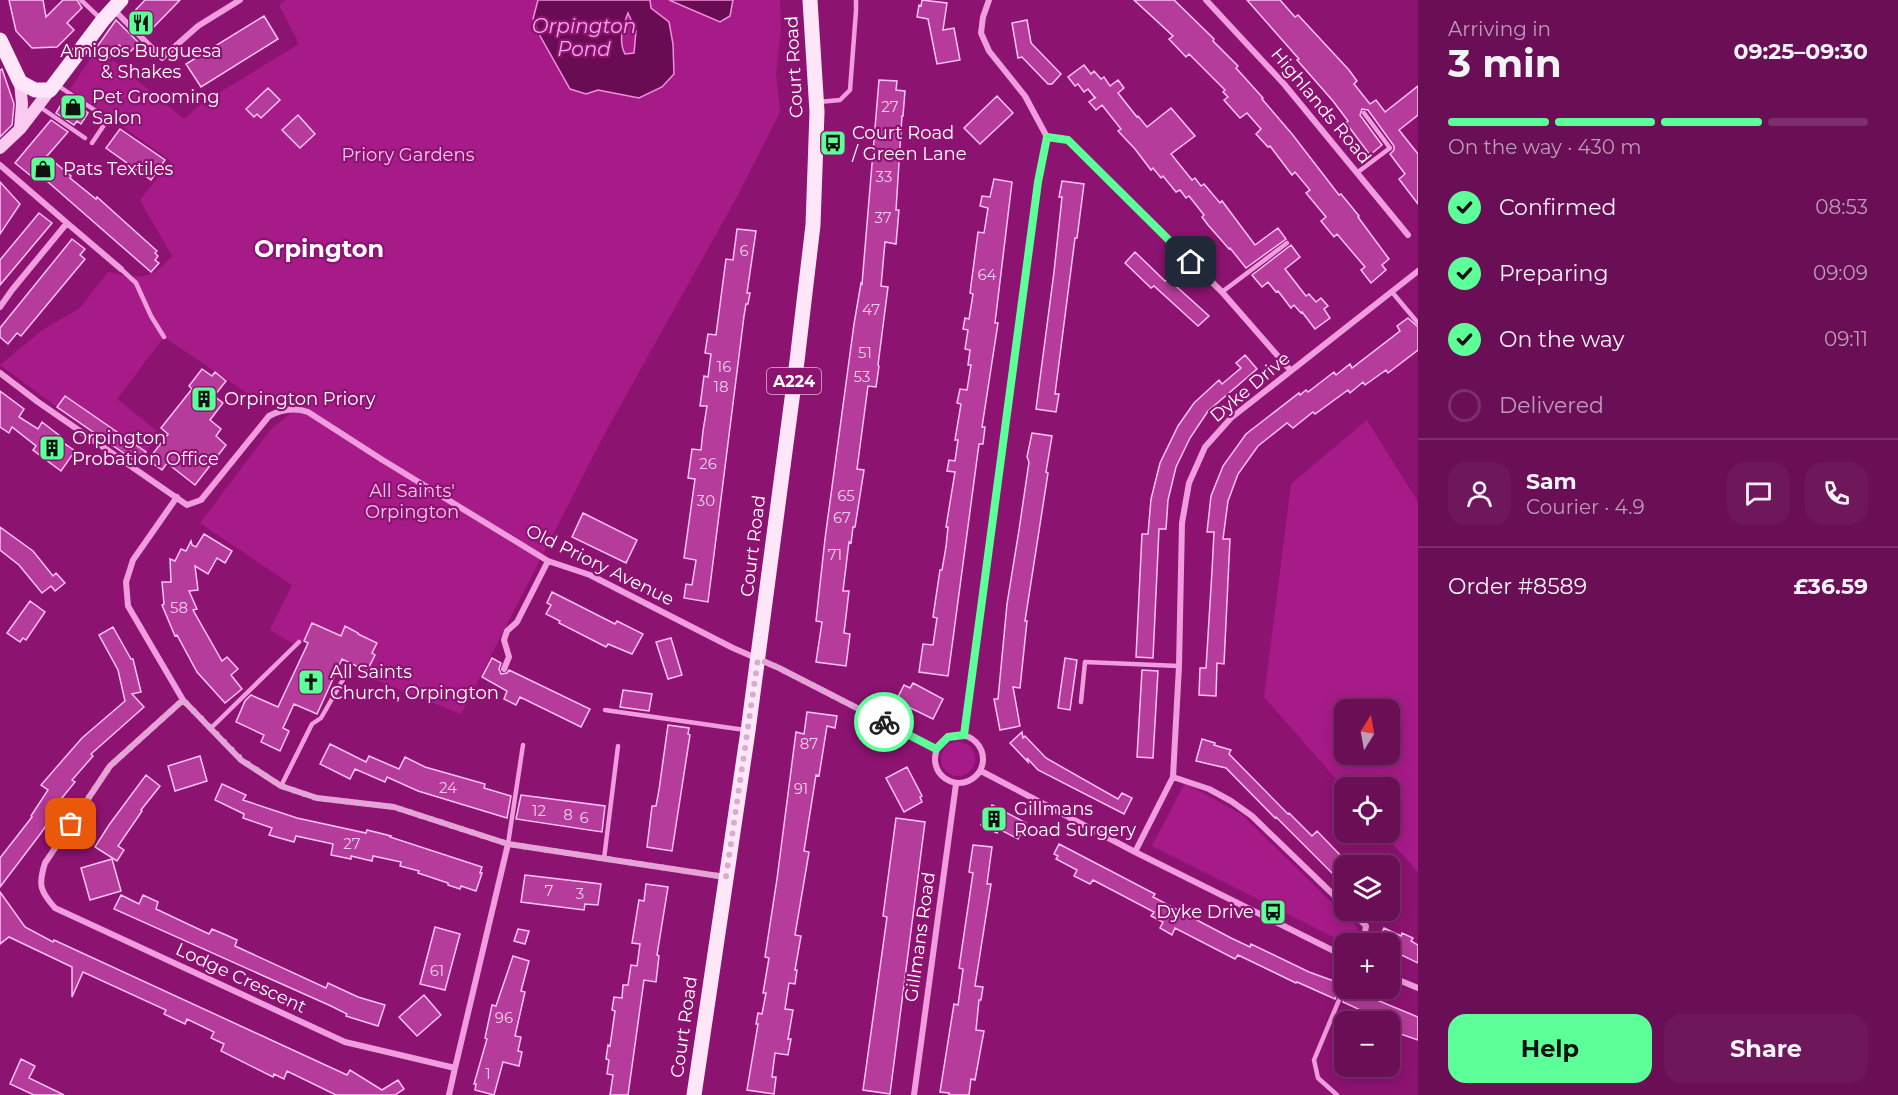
<!DOCTYPE html>
<meta charset="utf-8">
<style>
body{margin:0;font-family:Montserrat,sans-serif;background:#6f175b;color:#f1f3f6;height:100vh;display:flex;flex-direction:column;font-size:22px;white-space:nowrap}
*{box-sizing:border-box;margin:0}
p{font-size:20px;color:#be9cb9}
.icon{flex:none;width:33px;height:33px;fill:none;stroke:currentColor;stroke-width:2;stroke-linecap:round;stroke-linejoin:round}
.map{position:relative;flex:1;overflow:hidden}
.panel{display:flex;flex-direction:column;background:#6a0e55;width:480px}
.panel>*{flex:none}
.needle{width:39px;rotate:11deg}
.controls{position:absolute;left:1334px;top:699px;display:grid;gap:12px}
.controls a{display:grid;place-items:center;width:66px;height:66px;border-radius:12px;background:#6a0e55;box-shadow:0 3px 15px #0003,0 0 0 2px #7d2e6c;font-size:30px}
.pin{position:absolute;display:grid;place-items:center;width:51px;height:51px;color:#fff;margin:-26px;border-radius:12px;box-shadow:0 3px 9px #0006}
.courier{position:absolute;display:grid;place-items:center;width:60px;height:60px;margin:-30px;border:4px solid #5cff98;border-radius:50%;background:#fff;color:#222;box-shadow:0 2px 8px #0007}
.overview em{font-style:normal;font-weight:700}
.overview div{display:flex;flex-direction:column-reverse}
.overview{display:flex;align-items:center;justify-content:space-between;height:102px;padding:0 30px}
h1{font-size:39px;font-weight:700;line-height:45px}
.bar{display:grid;grid-template-columns:repeat(4,1fr);gap:9px 6px;align-content:center;height:72px;padding:0 30px}
.bar i{height:8px;border-radius:4px;background:#7d2e6c}
.bar .current{background:#5cff98}
.bar p{grid-column:span 4}
.line{display:flex;align-items:center;gap:15px;padding:0 30px;border-top:2px solid #7d2e6c}
.line div{flex:1}
.round{display:grid;place-items:center;flex:none;width:63px;height:63px;border-radius:18px;background:#6f175b}
ol{padding:0 30px;list-style:none}
li{display:flex;align-items:center;gap:18px;height:66px}
li p{margin-inline-start:auto}
li .icon{padding:6px;border-radius:50%;background:#5cff98;color:#111;stroke-width:4}
li:last-child{color:#be9cb9}
li i{width:33px;height:33px;border:3px solid #7d2e6c;border-radius:50%}
.button{display:flex;gap:12px;margin-top:auto;padding:12px 30px}
.button a{flex:1;height:69px;border-radius:18px;background:#5cff98;color:#111;font-size:24px;font-weight:700;line-height:69px;text-align:center}
.button a+a{background:#6f175b;color:#f1f3f6}
main{display:flex;flex:1;min-height:0}
.map>svg:first-child{display:block}
</style>
<main>
<div class="map">
<svg width="1418" height="1095" viewBox="0 0 1418 1095">
<rect width="100%" height="100%" fill="#8d1371"/>
<path fill="#a71b89" fill-rule="evenodd" d="M286,0H780L781,31L776,73L780,112L738,195L605,433L461,714L363,675L367,671L375,655L371,653L376,643L368,639L367,641L356,637L358,632L346,627L341,636L312,623L304,641L293,644L270,630L292,585L200,523L271,429L305,402L285,399L262,403L164,337L117,399L161,434L146,452L65,396L57,407L0,365L41,331L80,308L108,272C139,278 150,282 172,256L140,200L171,161L70,89L95,52L110,63L113,60L184,119L202,103L299,44L279,5Z
M1367,420L1418,502V872L1383,833L1389,832V788H1344L1264,697L1291,484ZM1344,710H1389V754H1344Z
M941 759a17 17 0 1 1 34 0a17 17 0 1 1-34 0Z
M1185,783L1241,814L1358,928L1353,943H1345L1152,846Z"/>
<path fill="#690c53" stroke="#f48de0" stroke-width="1.5" fill-rule="evenodd" d="M538,0H650L651,8L669,22L673,44L674,74L662,87L639,98L598,90L586,94L570,89L539,34L533,19ZM628,13L636,31L634,53L625,54C618,41 623,26 628,13Z
M669,0H733L730,16L720,22Z"/>
<path fill="#b63c9c" stroke="#fcc2f0" stroke-width="1.5" d="M9,0H43L46,17L63,0H77L82,8L67,23L74,30L57,47L32,48L16,31Z
M145,0H180L146,35L129,17Z
M922,0L947,3L943,30L954,28L960,60L937,64L928,19L917,17L919,5L921,6Z
M1134,0H1174L1214,39L1213,41L1238,66L1236,68L1263,98L1262,99L1292,134L1339,195L1341,194L1359,216L1358,217L1389,259L1382,265L1386,270L1371,283L1361,270L1365,267L1337,234L1334,237L1321,221L1326,217L1306,193L1310,190L1295,172L1292,175L1270,146L1268,147L1256,134L1261,129L1247,113L1240,118L1224,100L1228,97L1223,92L1225,90L1189,54L1186,57L1169,39L1173,36Z
M1247,0H1280L1295,17L1298,15L1349,70L1357,81L1354,84L1370,104L1376,100L1385,112L1418,86V115L1399,130L1418,154V204L1399,179L1405,174L1390,154L1394,150V146L1368,110L1362,109L1360,115L1382,145L1370,155L1346,123L1348,121L1333,101L1297,60L1299,59Z
M264,16L278,39L201,87L186,64Z
M116,20L139,43L129,53L119,45L107,61L94,51Z
M1027,20L1031,43L1061,74L1052,84H1048L1022,57L1018,58L1012,23Z
M1084,65L1091,74L1094,71L1101,79L1104,77L1110,86L1118,80L1124,88L1118,93L1137,117L1138,116L1147,127L1171,108L1195,136L1171,154L1192,180L1195,178L1201,186L1204,184L1220,203L1222,201L1255,245L1278,228L1286,239L1246,268L1230,248L1229,249L1208,225L1202,217L1204,215L1189,196L1186,198L1180,190L1176,192L1163,176L1161,178L1153,168L1151,170L1135,149L1118,131L1121,129L1102,105L1096,110L1089,102L1096,97L1095,98L1088,89L1084,92L1078,84L1075,86L1068,77Z
M2,69L14,104L12,125L0,137V70Z
M879,80L897,81L896,90L905,91L903,116H902L896,210H899L896,244L885,242L881,286L888,287L878,365L879,366L876,387L868,386L857,469L864,470L855,527H853L851,543L849,542L843,591H849L844,633L850,634L846,666L816,662L822,622L816,621L825,539L854,324L861,283L862,284Z
M268,88L280,100L261,118L257,114L254,117L246,109Z
M66,96L88,113L81,124L77,121L74,125L56,113Z
M997,96L1013,113L980,144L964,128Z
M298,115L315,134L300,148L282,130Z
M51,120L68,132L47,156L71,176L70,178L96,199L97,197L157,251L155,253L158,256L155,260L159,263L151,272L40,175L36,180L15,163Z
M120,129L165,160L151,180L106,148Z
M994,179L1012,182L995,323H998L982,427H985L983,444H979L948,676L919,672L923,644L933,645L937,618L933,617L940,570H942L946,547L948,527H946L955,472L947,471L949,460L955,461L958,440H955L961,404L957,403L960,389L967,390L971,365H968L970,350L965,349L968,330L963,329L965,318L969,319L973,294L970,293L978,232L984,233L988,208L980,206L982,196L990,197Z
M1062,181L1084,184L1077,238H1075L1055,394H1059L1056,412L1036,409L1054,272L1062,197H1059Z
M0,182L20,204L0,234Z
M39,213L52,223L0,285V260Z
M737,229L756,231L747,293H750L748,304H746L744,316L708,602L684,598L686,584L692,585L696,560L684,558L695,479L688,478L692,449L701,450L703,431L707,406H700L704,376L708,377L711,354L705,353L708,334L716,335L726,259L733,260Z
M72,239L85,249L80,255L85,259L21,336L17,333L8,344L0,337V328Z
M1291,245L1300,257L1285,269L1306,296L1309,294L1316,302L1321,298L1328,306L1324,309L1330,318L1315,329L1302,312L1301,313L1294,305L1291,308L1278,291L1276,292L1268,282L1262,287L1252,275Z
M1135,252L1165,281L1168,279L1209,316L1198,326L1154,286L1151,288L1125,263Z
M1408,318L1418,327V350L1388,373L1386,370L1365,385L1363,382L1350,393L1348,390L1315,414L1313,412L1293,428L1287,423L1258,446L1238,474L1228,501L1223,539H1230L1224,664L1217,663L1216,696L1199,695L1200,668H1206L1212,571L1214,532H1207L1211,496L1223,466L1246,434L1299,393L1300,395L1306,390L1308,392L1334,372L1336,375L1350,364L1352,368L1400,331L1397,326Z
M1245,355L1257,369L1208,411L1190,438L1176,467L1168,500L1166,529H1159L1153,658L1136,657L1142,534H1148L1151,499L1160,463L1178,426L1194,403L1219,380L1222,384L1241,368L1236,363Z
M202,369L212,376L215,372L226,381L214,396L223,403L210,420L221,429L216,436L226,445L195,485L167,463L162,470L148,460L168,434L161,428L192,389L189,386Z
M0,391L24,409L19,417L38,429L42,422L60,436L58,439L75,451L61,471L33,450L36,446L12,427L9,433L0,427Z
M65,396L146,452L138,463L57,407Z
M1032,433L1052,436L1046,472L1048,473L1025,621H1027L1020,688L1013,687L1020,726L1000,730L994,699H998L1007,604L1019,530L1029,462L1027,457Z
M583,513L637,540L626,563L572,537Z
M0,527L33,551L53,576L56,573L65,583L55,591L51,586L42,593L19,565L0,550Z
M204,534L232,551L225,563L217,558L208,574L195,566L198,590L189,591L197,609L193,610L222,661L227,657L238,669L231,675L242,689L225,703L197,672L177,635L175,636L162,605L164,604L162,582H171L170,559L175,561L181,549L186,551L191,541L192,545L196,547Z
M552,592L615,624L617,621L643,634L632,654L608,644L606,647L559,623L560,621L546,614L551,605L547,603Z
M30,601L45,612L26,640L23,638L20,642L7,633Z
M312,623L341,636L345,626L358,633V634L377,643L372,653L375,655L367,671L342,659L317,714L294,704L283,728L289,731L280,751L261,742L264,735L236,722L245,701L251,695L278,707L308,643L304,641Z
M113,627L131,659H133L141,692L132,694L144,707L91,754L93,756L72,780L75,782L57,804L59,806L41,833L0,887V858L32,817L31,816L48,790L41,785L82,738L125,701L118,670L99,635Z
M671,638L682,675L668,679L656,642Z
M492,658L501,663L499,669L501,674L507,673L509,670L590,709L581,727L520,697L516,705L504,699L507,691L482,677Z
M1065,658L1077,660L1070,710L1058,708Z
M1142,670L1158,671L1153,758L1137,757Z
M913,683L943,699L933,719L896,701L904,685L910,688Z
M623,690L652,694L649,711L620,707Z
M807,712L837,716L835,728L827,726L819,776L816,775L804,851L809,852L795,935L801,936L795,970H797L795,984L789,983L785,1009L793,1010L788,1039H791L788,1055L775,1053L772,1077H776L774,1094L747,1090L758,1024H756L758,1013L762,1014L766,993H763L769,958L765,957L777,879L796,732L804,734Z
M668,725L689,728L688,734L690,735L672,851L647,847L652,806H656L659,790Z
M1022,732L1023,738L1025,736L1046,758L1118,799L1122,793L1132,798L1124,814L1038,770L1027,758L1028,762L1010,743Z
M1202,739L1215,743L1214,745L1231,750L1229,754L1288,814L1289,813L1312,836L1317,831L1340,855L1336,858L1344,867V885L1276,817L1275,818L1226,768L1196,761Z
M330,744L366,762L369,756L399,769L405,757L425,767L485,784L484,788L511,796L507,818L418,791L387,777L385,782L355,769L350,779L320,764Z
M200,756L207,781L175,791L168,766Z
M907,767L922,796L920,797L922,802L904,812L886,778Z
M146,775L160,786L141,810L142,811L118,846L124,850L117,861L95,847L109,825Z
M222,784L246,795L243,800L297,818L366,833L367,830L391,836L390,837L482,867L480,873H482L476,891L461,886L460,889L448,885V883L418,873L419,871L400,866L401,862L373,856L372,861L351,856V859L331,855L333,844L296,836L294,842L269,835L272,828L243,818L244,814L215,800Z
M521,795L605,806L602,832L516,819Z
M992,805L1026,823L1018,839L999,829L997,833L981,825Z
M896,818L925,822L890,1094L863,1090L887,917L883,916Z
M1059,844L1155,894L1153,897L1231,938L1250,947L1251,944L1309,972L1342,984L1335,999L1297,982L1296,983L1238,955L1235,959L1175,928L1172,935L1160,928L1163,922L1151,916L1154,912L1093,880L1090,884L1074,876L1077,870L1056,859L1058,856L1054,854Z
M973,845L992,847L987,884H991L975,986L983,987L981,1000H979L976,1030L984,1031L975,1080L971,1079L969,1095H949V1093L940,1092L954,1004L958,1005L963,969L959,968L973,873L969,872Z
M112,859L121,891L90,900L81,868Z
M525,875L601,884L598,905L585,904L584,910L521,902Z
M646,884L668,887L657,955L659,956L656,982L644,980L628,1095H610L613,1075L607,1074L609,1060L606,1059L608,1045L610,1046L615,1011L612,1010L614,997L622,998L623,985H628L631,965L637,966L640,944L632,943L639,900L644,901Z
M0,892L25,927L53,942L54,940L347,1075L350,1070L382,1090L398,1080L404,1089L395,1095H336L287,1071L284,1079L274,1074L273,1077L221,1051L224,1044L211,1038L214,1032L187,1019L185,1024L164,1014L166,1010L83,972L72,997V967L9,937L0,944Z
M121,895L139,904L143,895L158,902L156,909L209,934L212,929L226,935L237,940L235,946L326,988L328,983L358,997L385,1005L378,1026L346,1016L347,1014L331,1006L114,909Z
M435,927L460,934L445,990L420,984Z
M1384,928L1401,936L1402,933L1413,938L1411,941L1418,945V963L1389,949V944H1377Z
M518,929L529,931L525,944L514,941Z
M513,956L529,961L521,991L525,992L515,1036L521,1037L518,1051L522,1052L519,1066L503,1062L494,1095L475,1090L476,1084H474L487,1039L485,1038L492,1005L496,1006Z
M1348,988L1418,1017V1040L1389,1030L1391,1024L1389,1022L1380,1019L1343,1002Z
M424,995L441,1015L417,1036L399,1017Z
M21,1059L35,1066L29,1078L64,1095H34L10,1084Z"/>
<g fill="none" stroke-linecap="round" stroke-linejoin="round">
<path stroke="#f19cdf" stroke-width="4.5" d="M81,0L101,19
M57,85L108,119L92,143
M819,102L840,100L850,90L856,11V0
M40,107L85,138
M1358,172L1390,148L1364,113
M121,269L136,283L151,316L164,337
M1222,292L1287,243
M1392,292L1418,323
M1081,702L1085,662L1179,666
M605,710L745,730
M210,729L299,642
M281,786L312,724L321,718L348,671
M508,844L523,745
M604,859L618,746
M1337,1095L1318,1078L1314,1060L1344,988"/>
<path stroke="#f19cdf" stroke-width="6" d="M1206,0L1284,84L1408,235
M113,9L162,58L198,26L240,0
M1047,137L1068,140L1222,292L1291,371
M0,165L67,223L12,290L0,307
M67,223L121,269
M0,373L38,402L187,505L201,500L269,416C282,409 294,407 308,412L381,459L548,561L590,575L733,648L779,668L937,749
M177,497L133,560L126,582L128,606L183,700L241,760L281,786L317,798L394,807L508,844L725,877
M504,669L509,657L504,640L507,631L517,622L548,561
M183,700L110,766L45,863C38,885 40,891 55,908L345,1042L455,1068L508,844
M935 759a24 24 0 1 1 48 0a24 24 0 1 1-48 0Z
M964,735L1038,182L1047,137L1025,96L989,51L981,33L983,17L989,0
M981,771L1135,852L1344,956
M1173,777L1209,789L1231,801L1252,816L1344,905
M1135,852L1173,777L1179,666L1182,523L1189,483L1205,447L1231,418L1418,271
M1350,910L1366,926L1363,944
M1389,976L1418,988
M449,1095L455,1068
M914,1095L956,784"/>
<path stroke="#fbcaf0" stroke-width="12" d="M20,82L22,104L20,128
M0,148L20,129L50,90"/>
<path stroke="#ffe6f8" stroke-width="15" d="M0,40L20,82L35,90H50L103,20L121,0
M694,1095L748,731L797,361L813,225L817,112L810,0"/>
</g>
<g fill="none" stroke-linecap="round" stroke-linejoin="round">
<path stroke="#d7accd" stroke-width="6" stroke-dasharray="0 10.8" d="M71,824L110,766L183,700L242,760L281,786L316,798L394,807L508,844L726,877L758,659L779,668L884,722"/>
<path stroke="#5cff98" stroke-width="8" d="M884,722L936,749L948,737L964,735L1038,182L1047,137L1068,140L1191,262"/>
</g>
<defs>
<symbol id="restaurant-square" viewBox="-11 -11 22 22"><rect x="-9" y="-9" width="18" height="18" rx="4" fill="#5cff98" stroke="#8d1371"/><path d="M-5-6h1v4h1v-4h1v4h1v-4h1v5L-1.5 .5V6h-2V.5L-5-1ZM5-6V6H3V1.5H1.5Q1.5-4 5-6Z" fill="#111"/></symbol>
<symbol id="shop-square" viewBox="-11 -11 22 22"><rect x="-9" y="-9" width="18" height="18" rx="4" fill="#5cff98" stroke="#8d1371"/><path d="M-5-2.5h2.3a2.7 3.5 0 0 1 5.4 0H5L5.5 6h-11ZM-1.5-2.5h3a1.5 2.3 0 0 0-3 0Z" fill="#111"/></symbol>
<symbol id="bus-square" viewBox="-11 -11 22 22"><rect x="-9" y="-9" width="18" height="18" rx="4" fill="#5cff98" stroke="#8d1371"/><path d="M-5-6H5V4H4V6H2V4H-2V6H-4V4H-5ZM-3.5-4V0h7V-4ZM-3.5 1.2v1.5H-2V1.2ZM2 1.2v1.5H3.5V1.2Z" fill="#111"/></symbol>
<symbol id="building-square" viewBox="-11 -11 22 22"><rect x="-9" y="-9" width="18" height="18" rx="4" fill="#5cff98" stroke="#8d1371"/><path d="M-4-6H4V6H1V3H-1V6H-4ZM-2.5-4.3h1.7v1.8h-1.7ZM.8-4.3h1.7v1.8H.8ZM-2.5-1h1.7V.8h-1.7ZM.8-1h1.7V.8H.8Z" fill="#111"/></symbol>
<symbol id="church-square" viewBox="-11 -11 22 22"><rect x="-9" y="-9" width="18" height="18" rx="4" fill="#5cff98" stroke="#8d1371"/><path d="M-1.2-6h2.4v3.5h3.3v2.4h-3.3V6h-2.4V-.1h-3.3v-2.4h3.3Z" fill="#111"/></symbol>
</defs>
<g fill-rule="evenodd">
<use href="#restaurant-square" x="126" y="8" width="30" height="30"/>
<use href="#shop-square" x="58" y="92" width="30" height="30"/>
<use href="#bus-square" x="818" y="128" width="30" height="30"/>
<use href="#shop-square" x="28" y="154" width="30" height="30"/>
<use href="#building-square" x="189" y="384" width="30" height="30"/>
<use href="#building-square" x="37" y="433" width="30" height="30"/>
<use href="#church-square" x="296" y="667" width="30" height="30"/>
<use href="#building-square" x="979" y="804" width="30" height="30"/>
<use href="#bus-square" x="1258" y="897" width="30" height="30"/>
</g>
<g text-anchor="middle" dominant-baseline="central" stroke-width="4.5" stroke-linejoin="round" paint-order="stroke">
<g font-size="15" fill="#edcee6">
<text x="890" y="106">27</text>
<text x="884" y="176">33</text>
<text x="883" y="217">37</text>
<text x="744" y="250">6</text>
<text x="987" y="274">64</text>
<text x="871" y="309">47</text>
<text x="865" y="352">51</text>
<text x="724" y="366">16</text>
<text x="862" y="376">53</text>
<text x="721" y="386">18</text>
<text x="708" y="463">26</text>
<text x="846" y="495">65</text>
<text x="706" y="500">30</text>
<text x="842" y="517">67</text>
<text x="835" y="554">71</text>
<text x="179" y="607">58</text>
<text x="809" y="743">87</text>
<text x="448" y="787">24</text>
<text x="801" y="788">91</text>
<text x="539" y="810">12</text>
<text x="568" y="814">8</text>
<text x="584" y="817">6</text>
<text x="352" y="843">27</text>
<text x="549" y="890">7</text>
<text x="580" y="893">3</text>
<text x="437" y="970">61</text>
<text x="504" y="1017">96</text>
<text x="488" y="1073">1</text>
</g>
<rect fill="#8d1371" stroke="#ddb8d4" stroke-width="1.5" x="767" y="368" width="54" height="26" rx="4.5"/>
<g font-size="16" font-weight="bold" fill="#fff">
<text x="794" y="381">A224</text>
</g>
<g font-size="18" fill="#fff" stroke="#8d1371" text-anchor="start">
<text x="141" y="51" text-anchor="middle">Amigos Burguesa<tspan x="141" dy="21">&amp; Shakes</tspan></text>
<text x="92" y="97">Pet Grooming<tspan x="92" dy="21">Salon</tspan></text>
<text x="852" y="133">Court Road<tspan x="852" dy="21">/ Green Lane</tspan></text>
<text x="63" y="169">Pats Textiles</text>
<text x="224" y="399">Orpington Priory</text>
<text x="72" y="438">Orpington<tspan x="72" dy="21">Probation Office</tspan></text>
<text x="330" y="672">All Saints<tspan x="330" dy="21">Church, Orpington</tspan></text>
<text x="1014" y="809">Gillmans<tspan x="1014" dy="21">Road Surgery</tspan></text>
<text x="1254" y="912" text-anchor="end">Dyke Drive</text>
</g>
<g font-size="18" fill="#fff" stroke="#8d1371">
<text transform="translate(794 67) rotate(-93)">Court Road</text>
<text transform="translate(1321 106) rotate(50)">Highlands Road</text>
<text transform="translate(1250 387) rotate(-40)">Dyke Drive</text>
<text transform="translate(753 546) rotate(-83)">Court Road</text>
<text transform="translate(600 565) rotate(26)">Old Priory Avenue</text>
<text transform="translate(920 937) rotate(-82)">Gillmans Road</text>
<text transform="translate(241 978) rotate(25)">Lodge Crescent</text>
<text transform="translate(684 1027) rotate(-82)">Court Road</text>
</g>
<g font-size="18" fill="#fcc2f0" stroke="#8d1371">
<text x="408" y="155">Priory Gardens</text>
<text x="412" y="491">All Saints'<tspan x="412" dy="21">Orpington</tspan></text>
</g>
<g font-size="20" font-style="italic" fill="#f8a7e8" stroke="#8d1371">
<text x="584" y="26">Orpington<tspan x="584" dy="23">Pond</tspan></text>
</g>
<g font-size="24" font-weight="bold" fill="#fff" stroke="#8d1371">
<text x="319" y="248">Orpington</text>
</g>
</g>
</svg>
<div class="controls">
<a><svg class="needle" viewBox="-14 -14 28 28"><path d="M0-13l5 13h-10z" fill="#e53935"/><path d="M0 13l5-13h-10z" fill="#be9cb9"/></svg></a>
<a><svg class="icon" aria-label="locate" viewBox="0 0 24 24"><circle cx="12" cy="12" r="6"/><path d="M12 2v4M12 18v4M2 12h4M18 12h4"/></svg></a>
<a><svg class="icon" aria-label="layers" viewBox="0 0 24 24"><path d="M12 4l9 5-9 5-9-5zM3 14l9 5 9-5"/></svg></a>
<a>+</a>
<a>−</a>
</div>
<div class="pin" style="left:71px;top:824px;background:#ea580c"><svg class="icon" aria-label="bag" viewBox="0 0 24 24"><path d="M5 8h14l-1 12H6zM9 8a3 3 0 0 1 6 0"/></svg></div>
<div class="pin" style="left:1191px;top:262px;background:#1f2937"><svg class="icon" aria-label="home" viewBox="0 0 24 24"><path d="M3 11l9-7 9 7M6 9v11h12V9"/></svg></div>
<div class="courier" style="left:884px;top:722px"><svg class="icon" aria-label="bike" viewBox="0 0 24 24"><circle cx="6" cy="16" r="4"/><circle cx="18" cy="16" r="4"/><path d="M6 16l4-8h5l3 8M10 8l3 8H6M13 5h3"/></svg></div>
</div>
<section class="panel">
<div class="overview"><div><h1>3 min</h1><p>Arriving in</p></div><em>09:25–09:30</em></div>
<div class="bar"><i class="current"></i><i class="current"></i><i class="current"></i><i></i><p>On the way · 430 m</p></div>
<ol>
<li><svg class="icon" aria-label="check" viewBox="0 0 24 24"><path d="M5 12l5 5 9-10"/></svg>Confirmed<p>08:53</p></li>
<li><svg class="icon" aria-label="check" viewBox="0 0 24 24"><path d="M5 12l5 5 9-10"/></svg>Preparing<p>09:09</p></li>
<li><svg class="icon" aria-label="check" viewBox="0 0 24 24"><path d="M5 12l5 5 9-10"/></svg>On the way<p>09:11</p></li>
<li><i></i>Delivered</li>
</ol>
<div class="line" style="height:108px"><a class="round"><svg class="icon" aria-label="person" viewBox="0 0 24 24"><circle cx="12" cy="8" r="4"/><path d="M4 21q1-7 8-7t8 7"/></svg></a><div><b>Sam</b><p>Courier · 4.9</p></div><a class="round"><svg class="icon" aria-label="chat" viewBox="0 0 24 24"><path d="M4 5h16v11H9l-5 4z"/></svg></a><a class="round"><svg class="icon" aria-label="phone" viewBox="0 0 24 24"><path d="M5 4h4l2 5-3 2q2 4 5 5l2-3 5 2v4C11 20 4 13 5 4z"/></svg></a></div>
<div class="line" style="height:78px"><div>Order #8589</div><b>£36.59</b></div>
<div class="button"><a>Help</a><a>Share</a></div>
</section>
</main>
